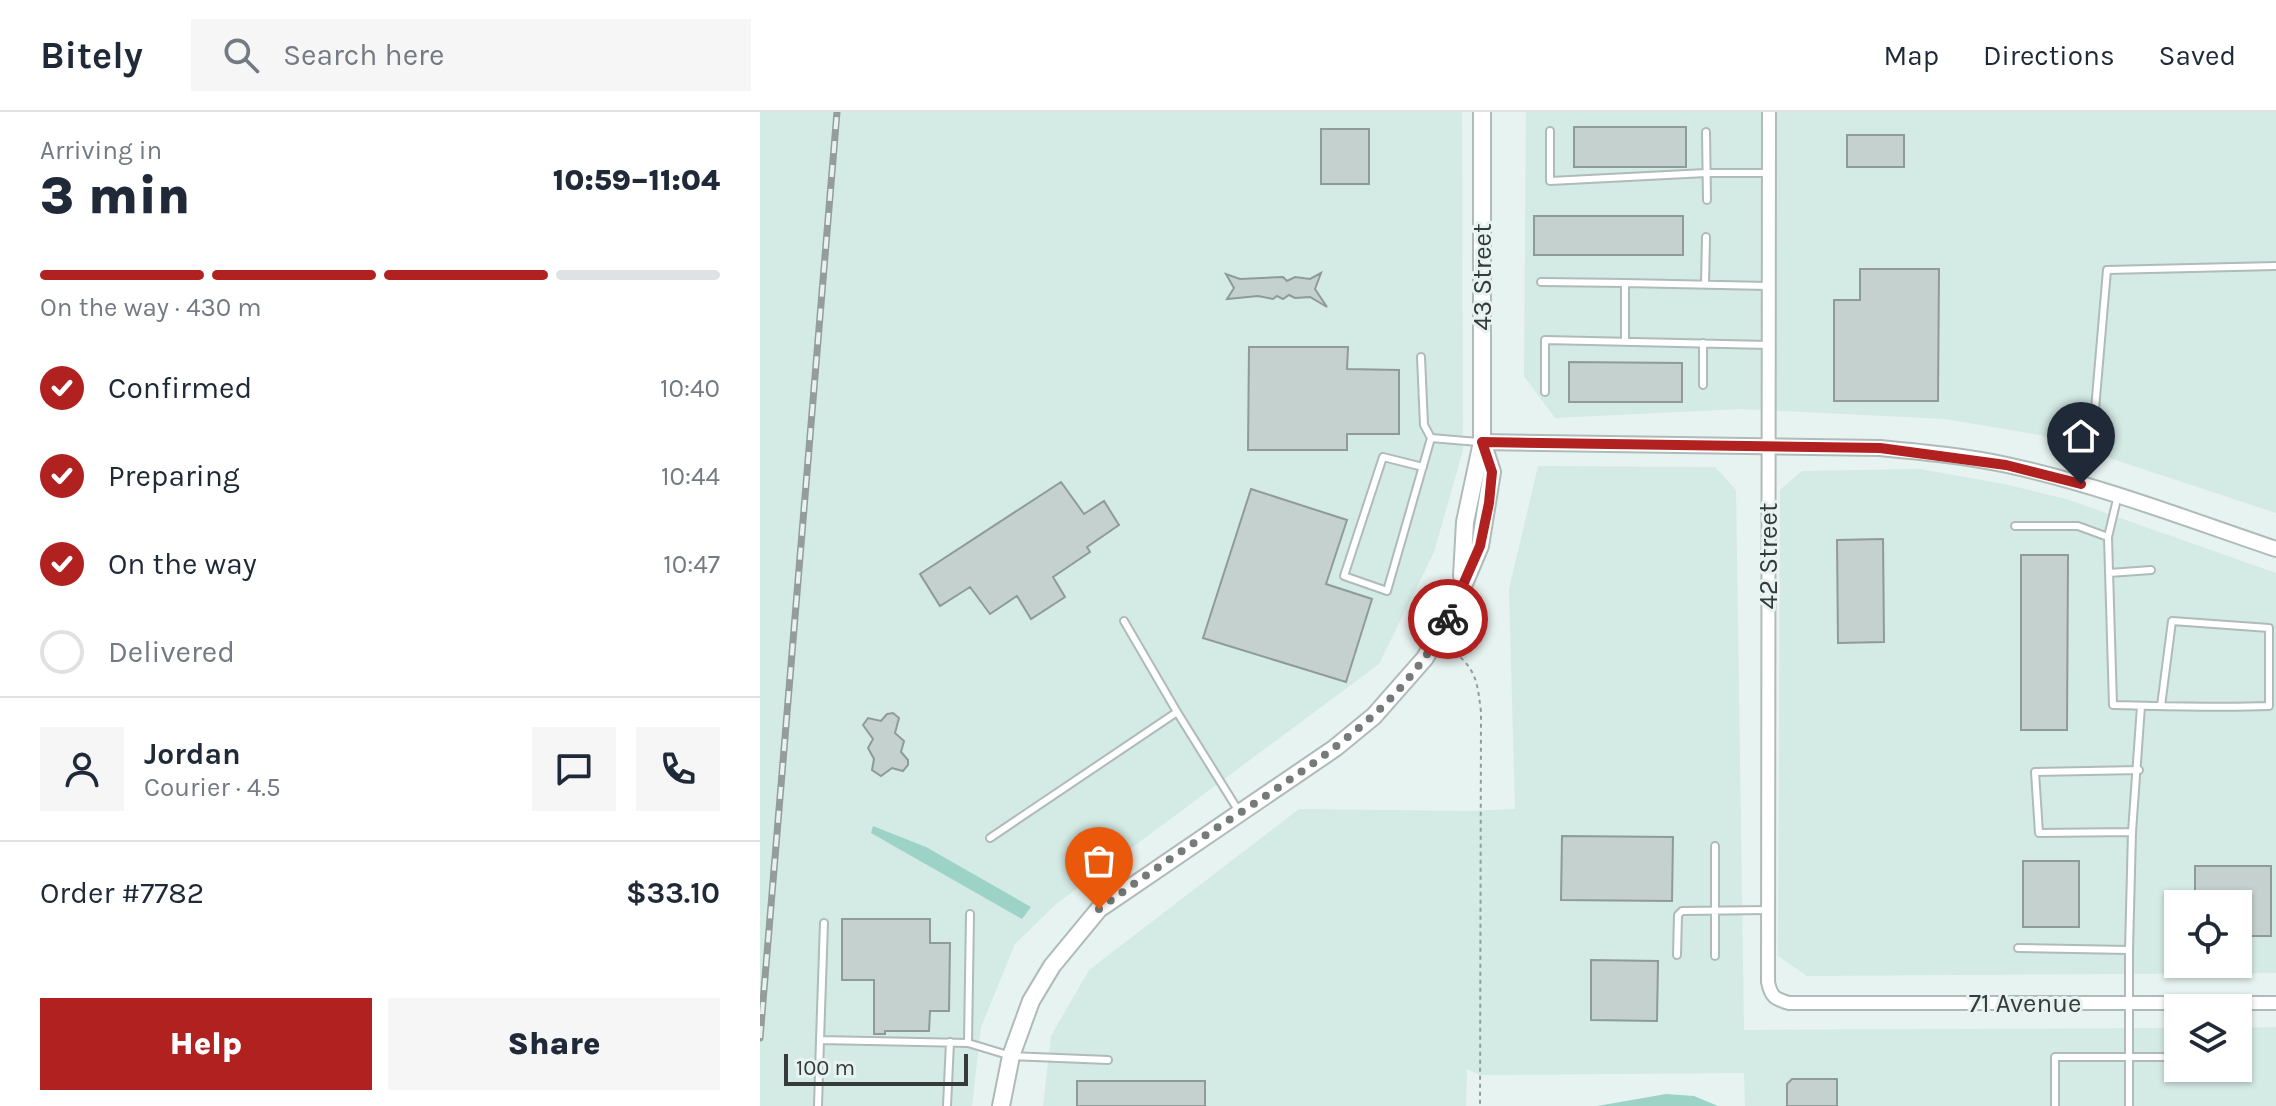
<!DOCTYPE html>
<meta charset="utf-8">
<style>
body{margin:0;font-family:Karla,sans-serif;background:#f6f6f7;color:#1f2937;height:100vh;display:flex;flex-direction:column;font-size:30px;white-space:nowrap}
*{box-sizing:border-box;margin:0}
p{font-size:26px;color:#747a83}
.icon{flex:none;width:44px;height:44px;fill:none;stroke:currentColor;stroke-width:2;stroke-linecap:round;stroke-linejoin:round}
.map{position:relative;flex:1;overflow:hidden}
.panel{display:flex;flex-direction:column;background:#fff;width:760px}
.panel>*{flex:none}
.tools{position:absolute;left:1404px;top:778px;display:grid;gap:16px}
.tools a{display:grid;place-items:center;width:88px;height:88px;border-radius:0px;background:#fff;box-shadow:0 2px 6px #0004;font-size:40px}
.scale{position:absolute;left:24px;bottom:20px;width:184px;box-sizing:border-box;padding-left:8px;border:4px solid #363b3a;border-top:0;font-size:22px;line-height:28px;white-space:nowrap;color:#363b3a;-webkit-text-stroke:6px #e7f3f0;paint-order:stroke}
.pin{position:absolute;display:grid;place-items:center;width:68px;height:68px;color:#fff;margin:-82px -34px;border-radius:50% 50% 50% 0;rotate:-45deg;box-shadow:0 0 8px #0007}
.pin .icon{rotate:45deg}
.courier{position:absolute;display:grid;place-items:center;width:80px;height:80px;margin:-40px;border:6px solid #b12120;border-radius:50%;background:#fff;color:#222;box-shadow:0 2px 10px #0007}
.headline em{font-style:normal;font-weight:800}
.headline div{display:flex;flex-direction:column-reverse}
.headline{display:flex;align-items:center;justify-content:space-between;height:136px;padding:0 40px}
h1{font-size:52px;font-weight:800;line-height:60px}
.bar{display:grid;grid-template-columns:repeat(4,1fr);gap:12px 8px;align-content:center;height:96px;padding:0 40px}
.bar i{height:10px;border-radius:6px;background:#e0e1e3}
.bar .selected{background:#b12120}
.bar p{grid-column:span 4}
.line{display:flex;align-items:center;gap:20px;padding:0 40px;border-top:2px solid #e0e1e3}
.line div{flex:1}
.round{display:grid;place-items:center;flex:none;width:84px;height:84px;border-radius:0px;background:#f6f6f7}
ol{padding:0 40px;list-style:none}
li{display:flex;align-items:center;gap:24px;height:88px}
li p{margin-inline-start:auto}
li .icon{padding:8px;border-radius:50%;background:#b12120;color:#fff;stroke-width:4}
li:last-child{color:#747a83}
li i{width:44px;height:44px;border:4px solid #e0e1e3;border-radius:50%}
.action{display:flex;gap:16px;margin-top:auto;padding:16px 40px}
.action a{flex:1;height:92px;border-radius:0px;background:#b12120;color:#fff;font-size:32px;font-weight:800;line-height:92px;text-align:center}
.action a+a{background:#f6f6f7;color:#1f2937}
header{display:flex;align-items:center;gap:48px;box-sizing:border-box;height:112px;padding:0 40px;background:#fff;border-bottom:2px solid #e0e1e3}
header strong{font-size:38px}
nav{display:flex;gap:44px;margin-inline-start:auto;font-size:28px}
.search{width:560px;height:72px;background:#f6f6f7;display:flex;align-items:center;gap:20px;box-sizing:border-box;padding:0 28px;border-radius:0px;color:#747a83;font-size:30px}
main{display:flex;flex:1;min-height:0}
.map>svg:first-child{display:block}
</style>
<header>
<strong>Bitely</strong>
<div class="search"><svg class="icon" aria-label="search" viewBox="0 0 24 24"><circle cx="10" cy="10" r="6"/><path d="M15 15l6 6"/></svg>Search here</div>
<nav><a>Map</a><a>Directions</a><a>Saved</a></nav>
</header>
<main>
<section class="panel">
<div class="headline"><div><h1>3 min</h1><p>Arriving in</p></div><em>10:59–11:04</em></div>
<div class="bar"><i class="selected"></i><i class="selected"></i><i class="selected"></i><i></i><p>On the way · 430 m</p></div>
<ol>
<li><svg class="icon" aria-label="check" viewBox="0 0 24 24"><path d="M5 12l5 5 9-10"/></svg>Confirmed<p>10:40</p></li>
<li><svg class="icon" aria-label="check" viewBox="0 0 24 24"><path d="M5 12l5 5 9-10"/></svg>Preparing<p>10:44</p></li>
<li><svg class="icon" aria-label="check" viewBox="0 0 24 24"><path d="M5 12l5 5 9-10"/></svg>On the way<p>10:47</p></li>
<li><i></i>Delivered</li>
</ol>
<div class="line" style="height:144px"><a class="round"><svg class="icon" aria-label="person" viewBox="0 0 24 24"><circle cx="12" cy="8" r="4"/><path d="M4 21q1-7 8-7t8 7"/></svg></a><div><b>Jordan</b><p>Courier · 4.5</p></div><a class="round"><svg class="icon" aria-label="chat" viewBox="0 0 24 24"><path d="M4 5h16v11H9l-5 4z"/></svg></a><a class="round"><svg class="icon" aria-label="phone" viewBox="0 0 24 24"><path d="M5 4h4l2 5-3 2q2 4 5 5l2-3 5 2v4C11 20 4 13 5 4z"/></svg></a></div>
<div class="line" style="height:104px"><div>Order #7782</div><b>$33.10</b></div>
<div class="action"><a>Help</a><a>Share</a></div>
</section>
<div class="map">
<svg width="1516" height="994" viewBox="0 0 1516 994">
<rect width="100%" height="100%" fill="#e7f3f0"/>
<path fill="#d4eae4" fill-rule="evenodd" d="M0,0H702L703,338L674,440L619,552L296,792L255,832L221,915L212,994H0Z
M766,0H1516V401L1280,323L1185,307L981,297L795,306L764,264Z
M778,354L955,355L976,378L984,918L1418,916V956H1478V916L1516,915V994H985L984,961L720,963L707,957L706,994H283L291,924L329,858L539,697L708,699L755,697L749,477Z
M1160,357L1244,372L1306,387L1516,461V861L1047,864L1018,844L1020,378L1042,359ZM1418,792H1478V852H1418Z"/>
<path fill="#9dd3c6" d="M113,714L166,735L271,795L262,807L111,721Z
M906,982L934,984L958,994H837Z"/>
<path fill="#c5d1ce" stroke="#8f9b98" stroke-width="2" d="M814,15H926V55H814Z
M561,17H609V72H561Z
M1087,23H1144V55H1087Z
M774,104H923V143H774Z
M1100,157H1179L1178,289H1074V188H1100Z
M561,161L555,177L567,195L550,185L535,186L529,183L523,187L517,184L513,187L498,184L467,187L474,176L466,162L480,167L523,165L527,169L535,165L550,167Z
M489,235H588L587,257L639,258V322H587V338H488Z
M809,250L922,251V290H809Z
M301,370L324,402L344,389L359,413L327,435L330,440L293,465L305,485L271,507L257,484L230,502L210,475L180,494L160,462Z
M491,377L587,408L566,472L612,487L586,570L443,526Z
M1123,427L1124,530L1078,531L1077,428Z
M1261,443H1308L1307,618H1261Z
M127,602L133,601L139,606L135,621L144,629L141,640L148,648V653L143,659L132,656L121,664L112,658L114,647L108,636L113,627L103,613L108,606L121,609Z
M802,724L913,725L912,789L801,788Z
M1263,749H1319V815H1263Z
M1435,754H1511V824H1478V792H1435Z
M82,807H170V831H190L189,899H170L169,919H125V922H114V868H82Z
M831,848L898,849L897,909L831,908Z
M1032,967H1077V994H1027V972Z
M317,969H445V994H317Z"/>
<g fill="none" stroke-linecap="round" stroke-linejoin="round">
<defs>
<path id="service" d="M790,19V69L946,61H1009
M946,20L947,88
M781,170L865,171V230
M865,171L1008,174
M945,172L946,125
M661,245L664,313L671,326
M943,273V231
M785,280V228L1008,233
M663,355L623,345L584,464L627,479L671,326L718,330
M1321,371L1332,332L1347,158L1516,154
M1255,414H1318L1348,425L1358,383
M1348,425L1353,593C1405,594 1457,596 1509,594V516L1412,509L1401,594
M1349,461L1391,458
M364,509L417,600
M1379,658L1275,660L1279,721L1372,720L1381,594
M230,726L417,600L478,698
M955,734V844
M210,802L208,931L251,944L348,948
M64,811L60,928L208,931
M1258,836L1369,838
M917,843L918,803L922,799L1008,798
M1478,945H1484
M58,994L60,928
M187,994L190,930
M1295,994V945H1418
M1369,994V838L1372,720"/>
<path id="minor" d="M1009,0L1008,870C1011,885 1015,887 1029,891H1516"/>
<path id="tertiary" d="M722,330L1120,336C1162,340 1205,344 1247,353C1339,373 1427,407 1516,437"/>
<path id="secondary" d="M702,464L705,410L722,330V0
M241,994L251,944L271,889L292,854L339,797L575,636L614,604L665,546L692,500L720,434L732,360L722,330"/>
</defs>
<use href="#service" stroke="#afbbb8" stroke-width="10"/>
<use href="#minor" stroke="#afbbb8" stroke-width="16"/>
<use href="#tertiary" stroke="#afbbb8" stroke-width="18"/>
<use href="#secondary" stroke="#afbbb8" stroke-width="20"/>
<path stroke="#939c9a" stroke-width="2" stroke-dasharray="4 4" stroke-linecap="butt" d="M688,535C716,556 717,567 721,600L720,994"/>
<use href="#service" stroke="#fff" stroke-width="6"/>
<use href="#minor" stroke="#fff" stroke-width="12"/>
<use href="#tertiary" stroke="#fff" stroke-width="14"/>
<use href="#secondary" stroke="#fff" stroke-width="16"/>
<defs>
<path id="rail" d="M0,926L77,0"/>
</defs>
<use href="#rail" stroke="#949d9b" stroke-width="7"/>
<use href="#rail" stroke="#e7f3f0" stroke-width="4" stroke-dasharray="12" stroke-linecap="butt"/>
</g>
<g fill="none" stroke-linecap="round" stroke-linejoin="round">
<path stroke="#747b7a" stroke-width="8" stroke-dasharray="0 14.4" d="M339,797C387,762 436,729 486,697C565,644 643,595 688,507"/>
<path stroke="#b12120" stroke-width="10" d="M688,507L720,434L729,391L732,360L722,330L1120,336L1246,353L1321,372"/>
</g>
<g text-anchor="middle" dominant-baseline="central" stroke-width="6" stroke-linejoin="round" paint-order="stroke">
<g font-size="26" fill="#363b3a" stroke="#e7f3f0">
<text transform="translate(722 165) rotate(-90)">43 Street</text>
<text transform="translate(1008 444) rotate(-90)">42 Street</text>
<text x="1265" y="891">71 Avenue</text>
</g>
</g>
</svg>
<div class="tools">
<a><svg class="icon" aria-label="locate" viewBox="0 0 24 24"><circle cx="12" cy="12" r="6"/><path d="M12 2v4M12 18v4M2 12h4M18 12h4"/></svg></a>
<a><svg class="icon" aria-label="layers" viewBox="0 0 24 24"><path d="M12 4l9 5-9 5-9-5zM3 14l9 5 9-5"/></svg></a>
</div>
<div class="scale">100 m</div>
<div class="pin" style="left:339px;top:797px;background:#ea580c"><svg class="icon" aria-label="bag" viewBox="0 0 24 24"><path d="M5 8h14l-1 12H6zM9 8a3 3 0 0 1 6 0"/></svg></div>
<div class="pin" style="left:1321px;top:372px;background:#1f2937"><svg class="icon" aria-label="home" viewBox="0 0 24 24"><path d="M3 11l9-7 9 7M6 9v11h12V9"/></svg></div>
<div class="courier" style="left:688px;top:507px"><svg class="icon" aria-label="bike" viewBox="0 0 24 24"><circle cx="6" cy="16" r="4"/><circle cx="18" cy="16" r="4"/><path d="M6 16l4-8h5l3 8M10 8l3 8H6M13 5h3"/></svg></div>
</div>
</main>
